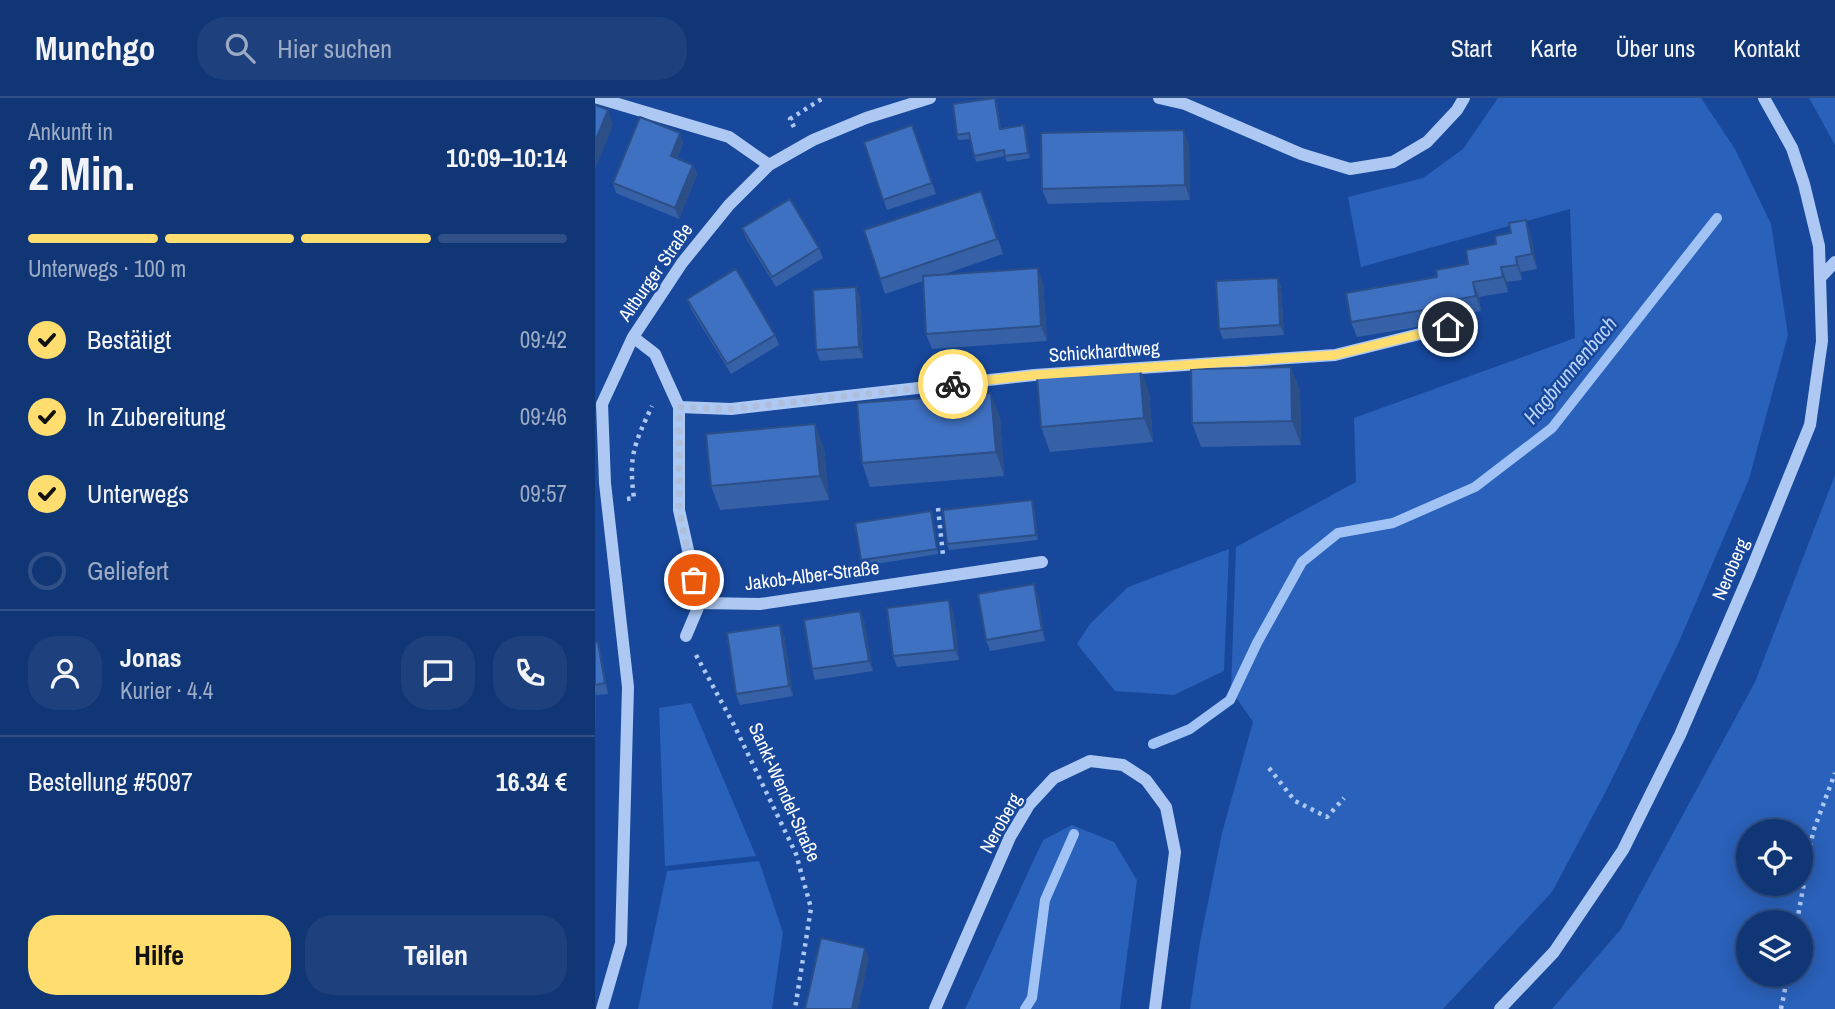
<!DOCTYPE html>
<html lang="de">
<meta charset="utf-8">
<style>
body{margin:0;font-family:"Archivo Narrow",sans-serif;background:#1e417d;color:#f1f3f6;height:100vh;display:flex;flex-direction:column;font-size:26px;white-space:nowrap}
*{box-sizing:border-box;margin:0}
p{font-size:23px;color:#9cabc5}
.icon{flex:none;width:38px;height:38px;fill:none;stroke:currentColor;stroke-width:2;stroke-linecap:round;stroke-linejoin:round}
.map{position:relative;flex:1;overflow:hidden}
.panel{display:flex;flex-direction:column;background:#113675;width:595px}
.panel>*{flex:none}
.controls{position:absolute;left:1141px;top:721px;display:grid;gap:14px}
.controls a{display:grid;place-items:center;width:77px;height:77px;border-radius:50%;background:#113675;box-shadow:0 4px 18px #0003,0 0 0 2px #305087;font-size:35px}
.pin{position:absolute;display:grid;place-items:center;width:60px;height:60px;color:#fff;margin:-30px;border:4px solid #fff;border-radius:50%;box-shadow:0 2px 7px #0007}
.courier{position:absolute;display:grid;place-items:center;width:70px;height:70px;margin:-35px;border:5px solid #ffde6f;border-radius:50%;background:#fff;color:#222;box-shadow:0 2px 9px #0007}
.overview em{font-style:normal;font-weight:700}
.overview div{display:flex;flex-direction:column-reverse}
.overview{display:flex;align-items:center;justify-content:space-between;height:119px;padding:0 28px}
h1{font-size:46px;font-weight:700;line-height:52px}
.bar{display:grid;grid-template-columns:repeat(4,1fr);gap:10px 7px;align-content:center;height:84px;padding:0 28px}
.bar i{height:9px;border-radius:5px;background:#305087}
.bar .on{background:#ffde6f}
.bar p{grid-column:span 4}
.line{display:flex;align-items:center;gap:18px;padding:0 28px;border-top:2px solid #305087}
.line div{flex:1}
.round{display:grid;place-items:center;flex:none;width:74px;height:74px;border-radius:28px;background:#1e417d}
ol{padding:0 28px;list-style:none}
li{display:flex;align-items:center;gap:21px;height:77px}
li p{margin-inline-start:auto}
li .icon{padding:7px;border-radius:50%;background:#ffde6f;color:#111;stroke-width:4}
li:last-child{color:#9cabc5}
li i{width:38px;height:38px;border:4px solid #305087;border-radius:50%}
.primary-button{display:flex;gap:14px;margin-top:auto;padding:14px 28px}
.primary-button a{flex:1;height:80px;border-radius:28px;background:#ffde6f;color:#111;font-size:28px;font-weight:700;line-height:80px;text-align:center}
.primary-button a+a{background:#1e417d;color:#f1f3f6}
header{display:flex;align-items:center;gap:42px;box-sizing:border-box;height:98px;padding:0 35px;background:#113675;border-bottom:2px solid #305087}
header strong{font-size:33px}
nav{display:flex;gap:38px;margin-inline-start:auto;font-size:24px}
.search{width:490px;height:63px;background:#1e417d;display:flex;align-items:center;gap:18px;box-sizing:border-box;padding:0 24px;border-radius:28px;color:#9cabc5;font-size:26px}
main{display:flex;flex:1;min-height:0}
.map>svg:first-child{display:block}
</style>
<header>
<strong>Munchgo</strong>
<div class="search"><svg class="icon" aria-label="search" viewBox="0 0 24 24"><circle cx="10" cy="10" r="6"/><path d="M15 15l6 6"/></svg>Hier suchen</div>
<nav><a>Start</a><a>Karte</a><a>Über uns</a><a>Kontakt</a></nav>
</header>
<main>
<section class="panel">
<div class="overview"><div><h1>2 Min.</h1><p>Ankunft in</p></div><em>10:09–10:14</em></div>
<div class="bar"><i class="on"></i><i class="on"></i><i class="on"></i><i></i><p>Unterwegs · 100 m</p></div>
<ol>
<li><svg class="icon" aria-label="check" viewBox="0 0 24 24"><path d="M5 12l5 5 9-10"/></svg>Bestätigt<p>09:42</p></li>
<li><svg class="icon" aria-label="check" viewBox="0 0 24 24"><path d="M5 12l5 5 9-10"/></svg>In Zubereitung<p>09:46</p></li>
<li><svg class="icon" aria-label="check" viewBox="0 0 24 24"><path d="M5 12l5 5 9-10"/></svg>Unterwegs<p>09:57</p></li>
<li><i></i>Geliefert</li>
</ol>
<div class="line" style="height:126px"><a class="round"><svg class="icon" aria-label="person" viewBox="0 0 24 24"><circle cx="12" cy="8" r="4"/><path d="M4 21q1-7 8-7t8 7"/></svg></a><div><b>Jonas</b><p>Kurier · 4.4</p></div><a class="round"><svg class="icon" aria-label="chat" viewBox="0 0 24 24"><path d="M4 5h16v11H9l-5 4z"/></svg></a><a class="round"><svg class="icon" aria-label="phone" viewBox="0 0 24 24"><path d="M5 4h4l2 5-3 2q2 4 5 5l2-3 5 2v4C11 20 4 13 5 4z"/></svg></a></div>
<div class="line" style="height:91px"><div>Bestellung #5097</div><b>16.34 €</b></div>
<div class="primary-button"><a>Hilfe</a><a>Teilen</a></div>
</section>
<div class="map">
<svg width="1240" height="911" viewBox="0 0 1240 911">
<rect width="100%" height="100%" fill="#17489c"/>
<path fill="#2a61ba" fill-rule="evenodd" d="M903,0H1106L1140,51L1176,126L1193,237L1154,381L1083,546L1011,693L957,794L848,911H595L605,844L627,735L658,624L636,592L641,449L761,384L759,320L980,240L975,111L766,169L753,99L828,80L868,51Z
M1214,0H1240V47Z
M1240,377V911H957L1026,831L1160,584ZM1153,733H1206V786H1153ZM1153,824H1206V877H1153Z
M634,451L629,573L579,597L520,593L482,546L495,526L533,489Z
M96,605L161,758L70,768L64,610Z
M477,727L519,744L542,782L525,911H370L448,742Z
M164,763L188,835L177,911H43L72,773Z"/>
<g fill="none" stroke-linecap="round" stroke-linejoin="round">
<path stroke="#a0c2f5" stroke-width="10" d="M558,646L595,631L635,602L662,545L707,464L743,435L798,425L880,389L957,330L1122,120
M430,911L437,900L450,802L479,736"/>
<path stroke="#adc8f2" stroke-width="4.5" stroke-dasharray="3.5 5" stroke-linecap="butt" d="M199,29L195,21L228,0
M32,401L39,400C33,357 40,345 57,308
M343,410L348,457
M101,557L139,627L201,756L216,810L200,911
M674,670L700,703L732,719L749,700
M1202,824L1218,734L1240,675
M1186,911L1193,877"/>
<path stroke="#adc8f2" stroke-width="12" d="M3,0L134,39L174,67
M564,0L590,6L706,56L755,71L798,64L832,44L862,12L869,0
M1225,180L1240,164
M38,239L60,256L84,309L136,311L439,277L740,257L853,229
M84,309V412L105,505L165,506L447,464
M91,538L105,505
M7,911L26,845L33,589L10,385L7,306L38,239L87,165L134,107L174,67L218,42L271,20L335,0
M340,911L415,739L434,707L459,680L495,663L528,667L551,682L571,709L580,754L560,911
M905,911L959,854L1028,752L1085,637L1155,475L1215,327L1227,243L1224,148L1209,86L1197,50L1169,0"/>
</g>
<path fill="#3661a7" d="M400,0L402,6L406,31L429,27L431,33L435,60L412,64L410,58L381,64L375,41L363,42L362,37Z
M317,27L341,96L292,112L269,44Z
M85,35L88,46L82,61L98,67L102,77L84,121L21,95L18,85Z
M594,47L595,102L453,106L447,91Z
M392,108L408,156L347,177L448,185L452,243L337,251L331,236L328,183L290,196L269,132Z
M147,130L224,150L228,160L181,189L151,140Z
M936,137L942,171L926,174L927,182L912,184L913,194L884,199L886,213L852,219L853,224L762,239L756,224L842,179L873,166L901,146Z
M683,180L686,190L689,237L628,241L624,231Z
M261,189L265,200L268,260L225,263L221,252Z
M92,201L180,237L184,247L136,276L96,211Z
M696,269L705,294L706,347L606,349L597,325Z
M554,294L558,344L455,354L446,329Z
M405,319L409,378L275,389L267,365Z
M229,350L234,402L125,412L116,388Z
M437,402L439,408L443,442L354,452L352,446Z
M336,413L338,418L343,456L268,468L266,462Z
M443,497L450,543L395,553L391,542Z
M354,502L358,513L364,562L302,569L298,558Z
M265,513L269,523L278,573L220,582L217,571Z
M189,537L198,598L145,607L141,596Z
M3,544L6,555L13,596L1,597L0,634V545Z"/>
<path fill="#2c4f88" d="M400,0L402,6L407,37L405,31Z
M13,12L18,27L0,72V44Z
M429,27L431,33L435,60L433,55Z
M589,32L594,47L595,102L590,87Z
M85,35L88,46L79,68L76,58Z
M98,67L102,77L84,121L80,110Z
M931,122L936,137L942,171L937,156Z
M921,159L926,174L927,182L922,167Z
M906,169L912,184L913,194L908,179Z
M443,170L448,185L452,243L446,228Z
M683,180L686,190L689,237L685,227Z
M878,184L884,199L886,213L881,198Z
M261,189L265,200L268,260L264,249Z
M696,269L705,294L706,347L697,323Z
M545,270L554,294L558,344L549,320Z
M396,295L405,319L409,378L401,354Z
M220,326L229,350L234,402L225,378Z
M437,402L439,408L443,442L441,437Z
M336,413L338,418L343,456L342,451Z
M439,486L443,497L450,543L447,532Z
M354,502L358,513L364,562L360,552Z
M265,513L269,523L278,573L274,563Z
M185,527L189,537L198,598L194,588Z
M3,544L6,555L13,596L10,585Z
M0,594L1,597L0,634Z
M270,850L274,860L263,911H257Z"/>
<path fill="#3f71c2" stroke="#2c4f88" stroke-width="2" d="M400,0L405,31L429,27L433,55L410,58L409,52L379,58L374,35L362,37L358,6Z
M0,7L13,12L0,44Z
M45,19L85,35L76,58L98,67L80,110L18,85Z
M317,27L337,85L288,102L269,44Z
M589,32L590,87L447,91L446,35Z
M386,93L402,141L285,181L269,132Z
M195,101L224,150L177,179L147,130Z
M931,122L937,156L921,159L922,167L906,169L908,179L878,184L881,198L847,204V209L756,224L751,195L842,179L841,172L873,166L871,152L901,146L900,138L916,135L914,125Z
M443,170L446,228L331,236L328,178Z
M141,171L180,237L132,266L92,201Z
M683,180L685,227L624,231L621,183Z
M261,189L264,249L221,252L218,192Z
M696,269L697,323L597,325L596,271Z
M545,270L549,320L446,329L442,280Z
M396,295L401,354L267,365L262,305Z
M220,326L225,378L116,388L111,336Z
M437,402L441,437L352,446L348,412Z
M336,413L342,451L266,462L260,425Z
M439,486L447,532L391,542L383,496Z
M354,502L360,552L298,558L292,510Z
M265,513L274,563L217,571L209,522Z
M185,527L194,588L141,596L132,535Z
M3,544L10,585L0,587V545Z
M226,840L270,850L257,911H210Z"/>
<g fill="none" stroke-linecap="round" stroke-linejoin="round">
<path stroke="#aebfdc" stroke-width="7" stroke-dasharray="0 12.6" d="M99,482L84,412V309L136,311L358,286"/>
<path stroke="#ffde6f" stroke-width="9" d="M358,286L439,277L740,257L853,229"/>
</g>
<g text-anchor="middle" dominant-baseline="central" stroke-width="5" stroke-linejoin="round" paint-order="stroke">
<g font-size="19" fill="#fff" stroke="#17489c">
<text transform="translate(60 174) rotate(-55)">Altburger Straße</text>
<text transform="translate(509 253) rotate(-4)">Schickhardtweg</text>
<text transform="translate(1135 471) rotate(-67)">Neroberg</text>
<text transform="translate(217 477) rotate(-7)">Jakob-Alber-Straße</text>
<text transform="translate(190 694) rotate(66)">Sankt-Wendel-Straße</text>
<text transform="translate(405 725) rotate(-61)">Neroberg</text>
</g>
<g font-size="21" font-style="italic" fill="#bad3f9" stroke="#17489c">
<text transform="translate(975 272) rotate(-50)">Hagbrunnenbach</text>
</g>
</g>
</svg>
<div class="controls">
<a><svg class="icon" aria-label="locate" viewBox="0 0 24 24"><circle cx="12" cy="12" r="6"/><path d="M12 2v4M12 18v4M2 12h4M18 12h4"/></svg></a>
<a><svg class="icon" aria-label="layers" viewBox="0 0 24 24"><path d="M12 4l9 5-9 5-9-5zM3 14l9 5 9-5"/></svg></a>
</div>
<div class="pin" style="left:99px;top:482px;background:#ea580c"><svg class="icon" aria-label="bag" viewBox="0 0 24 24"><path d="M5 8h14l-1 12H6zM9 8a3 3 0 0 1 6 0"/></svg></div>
<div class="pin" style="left:853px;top:229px;background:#1f2937"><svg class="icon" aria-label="home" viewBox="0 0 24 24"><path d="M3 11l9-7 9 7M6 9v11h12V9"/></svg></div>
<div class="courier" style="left:358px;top:286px"><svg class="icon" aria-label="bike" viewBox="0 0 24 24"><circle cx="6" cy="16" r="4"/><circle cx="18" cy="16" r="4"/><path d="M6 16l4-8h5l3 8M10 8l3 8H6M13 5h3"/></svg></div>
</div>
</main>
